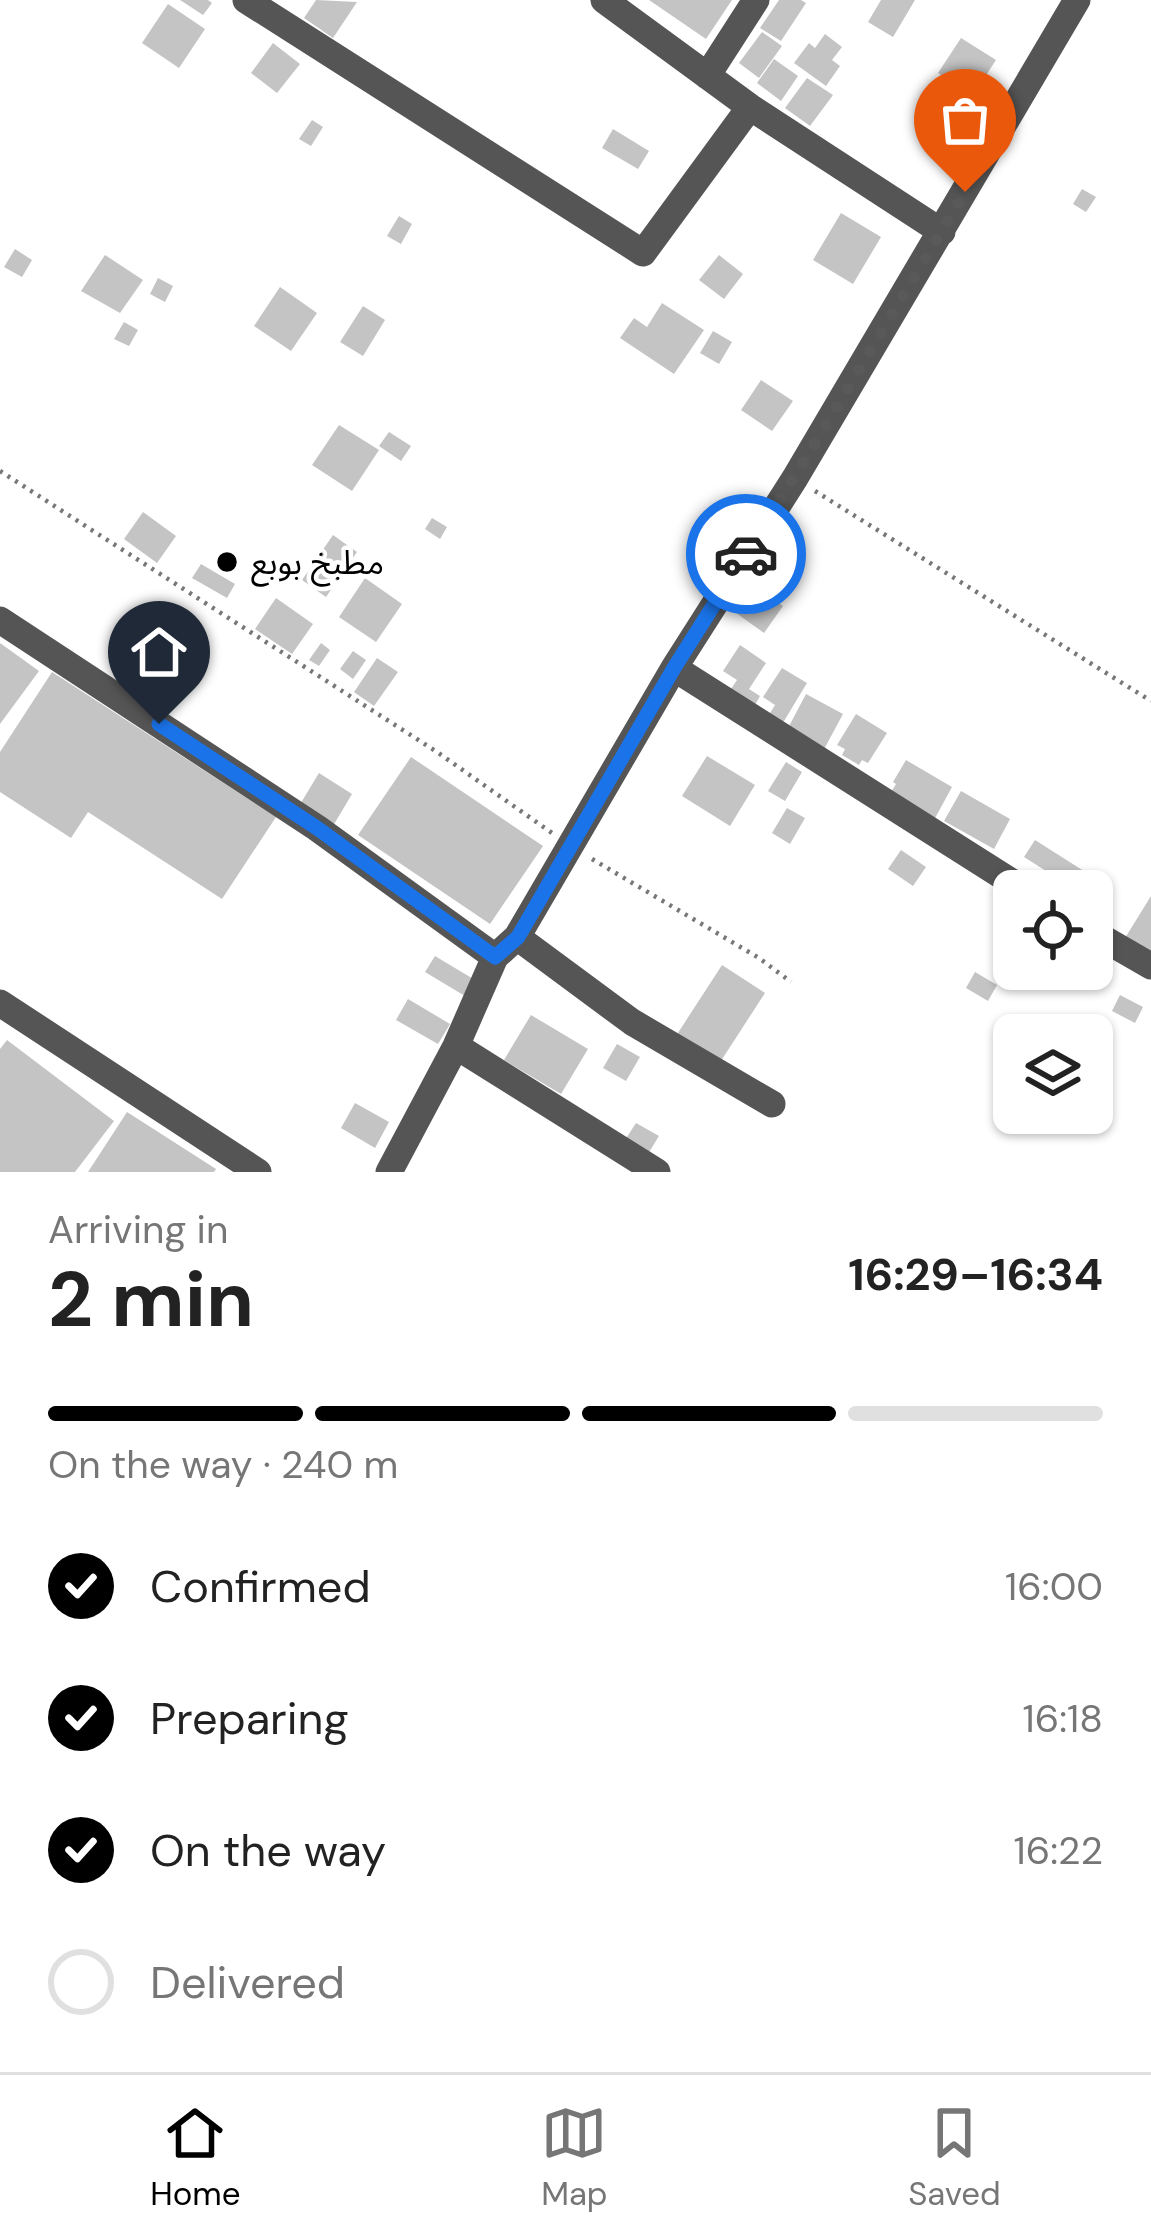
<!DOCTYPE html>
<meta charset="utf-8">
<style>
body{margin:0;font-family:"DM Sans","Noto Sans Arabic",sans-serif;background:#f6f6f6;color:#222;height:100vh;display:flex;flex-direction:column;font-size:45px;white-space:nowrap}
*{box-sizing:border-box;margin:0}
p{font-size:39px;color:#767676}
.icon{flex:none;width:66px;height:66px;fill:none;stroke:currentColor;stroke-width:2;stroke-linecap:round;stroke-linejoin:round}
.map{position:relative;height:1172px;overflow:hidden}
.details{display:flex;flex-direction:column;background:#fff;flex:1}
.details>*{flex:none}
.tools{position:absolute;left:993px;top:870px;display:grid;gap:24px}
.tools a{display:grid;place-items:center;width:120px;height:120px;border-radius:18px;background:#fff;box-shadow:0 3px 9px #0004;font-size:60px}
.pin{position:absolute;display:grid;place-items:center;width:102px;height:102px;color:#fff;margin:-123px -51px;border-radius:50% 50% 50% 0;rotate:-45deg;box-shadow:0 0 12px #0007}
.pin .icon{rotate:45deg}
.courier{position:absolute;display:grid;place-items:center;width:120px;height:120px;margin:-60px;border:9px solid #1a73e8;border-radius:50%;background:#fff;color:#222;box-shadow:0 3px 15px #0007}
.head em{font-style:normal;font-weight:700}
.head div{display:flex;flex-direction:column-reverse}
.head{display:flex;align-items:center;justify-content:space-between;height:204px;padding:0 48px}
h1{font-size:78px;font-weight:700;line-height:90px}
.bar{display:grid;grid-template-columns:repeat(4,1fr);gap:18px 12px;align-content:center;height:144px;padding:0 48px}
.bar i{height:15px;border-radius:9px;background:#e0e0e0}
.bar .current{background:#000}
.bar p{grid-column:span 4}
ol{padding:0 48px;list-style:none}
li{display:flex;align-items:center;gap:36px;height:132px}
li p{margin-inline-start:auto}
li .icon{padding:12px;border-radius:50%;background:#000;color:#fff;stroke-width:4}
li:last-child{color:#767676}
li i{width:66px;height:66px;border:6px solid #e0e0e0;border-radius:50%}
.dock{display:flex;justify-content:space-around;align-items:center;height:168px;border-top:3px solid #e0e0e0;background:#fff;font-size:33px;color:#767676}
.dock a{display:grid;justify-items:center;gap:6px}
.dock .current{color:#000}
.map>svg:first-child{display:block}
</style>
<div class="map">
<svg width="1151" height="1172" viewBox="0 0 1151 1172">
<rect width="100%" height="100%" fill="#fff"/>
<path fill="#c4c4c4" d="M180,0H208L212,3L203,15Z
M316,0L357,2L333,38L304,18Z
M649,0H732L706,39Z
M779,0H801L806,3L781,41L760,28Z
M881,0H915L893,37L868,22Z
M168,4L205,29L179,68L142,43Z
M762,32L782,46L759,78L739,63Z
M825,34L842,47L832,60L840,66L826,86L794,63L809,43L815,48Z
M961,38L996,60L973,95L938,73Z
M273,43L300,64L277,93L251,73Z
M774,59L798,76L781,101L757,83Z
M807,78L833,95L810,126L785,108Z
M312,120L323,127L311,146L299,139Z
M613,129L649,151L638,169L602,148Z
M1082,189L1096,197L1086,212L1073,204Z
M841,213L881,237L853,284L813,260Z
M399,216L412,224L401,244L387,236Z
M15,249L32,260L22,277L4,267Z
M105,255L143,280L120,313L81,291Z
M719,255L743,274L724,299L699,280Z
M158,278L173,286L165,302L150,294Z
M280,287L317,313L291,351L254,326Z
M662,303L704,330L674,374L620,338L634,318L647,327Z
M363,306L385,320L363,356L340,342Z
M124,322L138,330L129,346L114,339Z
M713,331L732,342L719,364L700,353Z
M761,380L793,401L772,431L741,410Z
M339,425L379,450L352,491L312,465Z
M389,432L411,446L401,461L379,446Z
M143,512L176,536L157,563L124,539Z
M432,518L447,527L440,539L425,529Z
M333,535L357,552L326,597L302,580Z
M201,564L235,584L227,598L192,578Z
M766,575L785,588L776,601L783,606L764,633L732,610L751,584L757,588Z
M365,578L402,604L376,642L339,617Z
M276,598L313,624L292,654L255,629Z
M0,643L39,671L0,724Z
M321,643L330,650L319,666L309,660Z
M740,645L766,663L749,689L760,696L755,705L731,689L737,680L723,671Z
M353,651L366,660L353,679L340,669Z
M377,658L398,672L374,706L354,692Z
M782,668L807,683L781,726L767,718L775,705L763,697Z
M52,672L276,817L222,899L88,812L71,838L0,792V752Z
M806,694L843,714L822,753L787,730Z
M856,714L887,733L868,763L862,760L859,765L842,755L845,749L837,745Z
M707,756L755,785L730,826L682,796Z
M411,757L543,846L490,924L358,835Z
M906,760L952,787L934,820L890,794L896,784L893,782Z
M786,762L802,772L785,801L768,791Z
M319,773L352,794L330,831L296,811Z
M961,791L1010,819L994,849L944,821Z
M787,808L805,818L790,844L772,833Z
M1035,840L1087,873L1076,890L1024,857Z
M901,850L926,867L913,886L888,869Z
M1151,896V954L1125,938Z
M435,956L475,980L465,996L425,972Z
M722,965L765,993L717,1067L674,1039Z
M975,972L997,985L988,1001L966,988Z
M1120,995L1143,1007L1135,1023L1112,1011Z
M408,999L450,1024L438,1044L396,1020Z
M531,1015L588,1049L561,1094L504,1060Z
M7,1040L114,1121L75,1172H0V1049Z
M617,1044L640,1057L626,1081L603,1068Z
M355,1103L389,1122L375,1148L341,1128Z
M127,1112L216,1169L214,1172H88Z
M636,1123L659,1136L646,1157L623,1143Z"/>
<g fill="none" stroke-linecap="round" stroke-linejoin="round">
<path stroke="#777" stroke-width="4.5" stroke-dasharray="3 6" stroke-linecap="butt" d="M0,471L437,752L552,833
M815,491L1151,701
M592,859L759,958L791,982"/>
<path stroke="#555" stroke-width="27" d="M246,0L643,253L750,107
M604,0L750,107L942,232
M707,76L756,0
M0,620L317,828L495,957
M674,668L1026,891
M1092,932L1151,966
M517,937L632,1022L772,1104
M0,1003L258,1172
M456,1046L657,1172
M389,1172L456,1046L495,957L517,937L674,668L795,478L1077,0"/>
</g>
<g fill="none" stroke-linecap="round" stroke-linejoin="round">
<path stroke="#595959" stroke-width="12" stroke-dasharray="0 21.6" d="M746,554L819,437L965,192"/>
<path stroke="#1a73e8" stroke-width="15" d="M159,724L317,828L495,957L518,937L674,668L746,554"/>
</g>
<circle fill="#000" stroke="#fff" stroke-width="4.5" cx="227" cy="562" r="12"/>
<g text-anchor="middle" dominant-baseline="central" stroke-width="9" stroke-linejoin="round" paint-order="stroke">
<g font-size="33" fill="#000" stroke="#fff" text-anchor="start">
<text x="251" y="562">مطبخ بوبع</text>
</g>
</g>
</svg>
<div class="tools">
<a><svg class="icon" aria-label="locate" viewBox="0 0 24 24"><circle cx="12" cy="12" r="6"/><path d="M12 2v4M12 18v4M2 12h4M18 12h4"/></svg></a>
<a><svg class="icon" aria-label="layers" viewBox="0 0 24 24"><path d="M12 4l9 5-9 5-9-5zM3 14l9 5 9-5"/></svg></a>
</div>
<div class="pin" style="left:965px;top:192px;background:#ea580c"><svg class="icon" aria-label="bag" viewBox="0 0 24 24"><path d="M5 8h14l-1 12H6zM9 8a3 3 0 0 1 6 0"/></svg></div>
<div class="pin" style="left:159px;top:724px;background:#1f2937"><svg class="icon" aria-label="home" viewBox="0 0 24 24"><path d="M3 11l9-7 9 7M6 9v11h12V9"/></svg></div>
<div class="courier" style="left:746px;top:554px"><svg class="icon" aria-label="car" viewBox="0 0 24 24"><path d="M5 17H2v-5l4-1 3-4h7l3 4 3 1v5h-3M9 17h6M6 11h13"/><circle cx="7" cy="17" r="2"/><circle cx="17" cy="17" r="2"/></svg></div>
</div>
<section class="details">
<div class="head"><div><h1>2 min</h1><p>Arriving in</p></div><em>16:29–16:34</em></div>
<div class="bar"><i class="current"></i><i class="current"></i><i class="current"></i><i></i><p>On the way · 240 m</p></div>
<ol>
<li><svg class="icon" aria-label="check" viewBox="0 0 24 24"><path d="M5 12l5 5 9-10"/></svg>Confirmed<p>16:00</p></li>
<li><svg class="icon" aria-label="check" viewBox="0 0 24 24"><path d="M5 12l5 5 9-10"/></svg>Preparing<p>16:18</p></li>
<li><svg class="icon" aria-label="check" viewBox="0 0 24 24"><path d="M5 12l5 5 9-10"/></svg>On the way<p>16:22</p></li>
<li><i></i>Delivered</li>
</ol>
</section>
<nav class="dock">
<a class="current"><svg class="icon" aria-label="home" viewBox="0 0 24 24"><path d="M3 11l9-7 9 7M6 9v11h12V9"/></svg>Home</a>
<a><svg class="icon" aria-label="map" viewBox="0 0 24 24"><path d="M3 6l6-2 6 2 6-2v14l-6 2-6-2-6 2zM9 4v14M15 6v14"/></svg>Map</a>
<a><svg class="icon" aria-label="saved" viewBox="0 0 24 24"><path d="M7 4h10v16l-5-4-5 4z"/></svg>Saved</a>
</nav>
